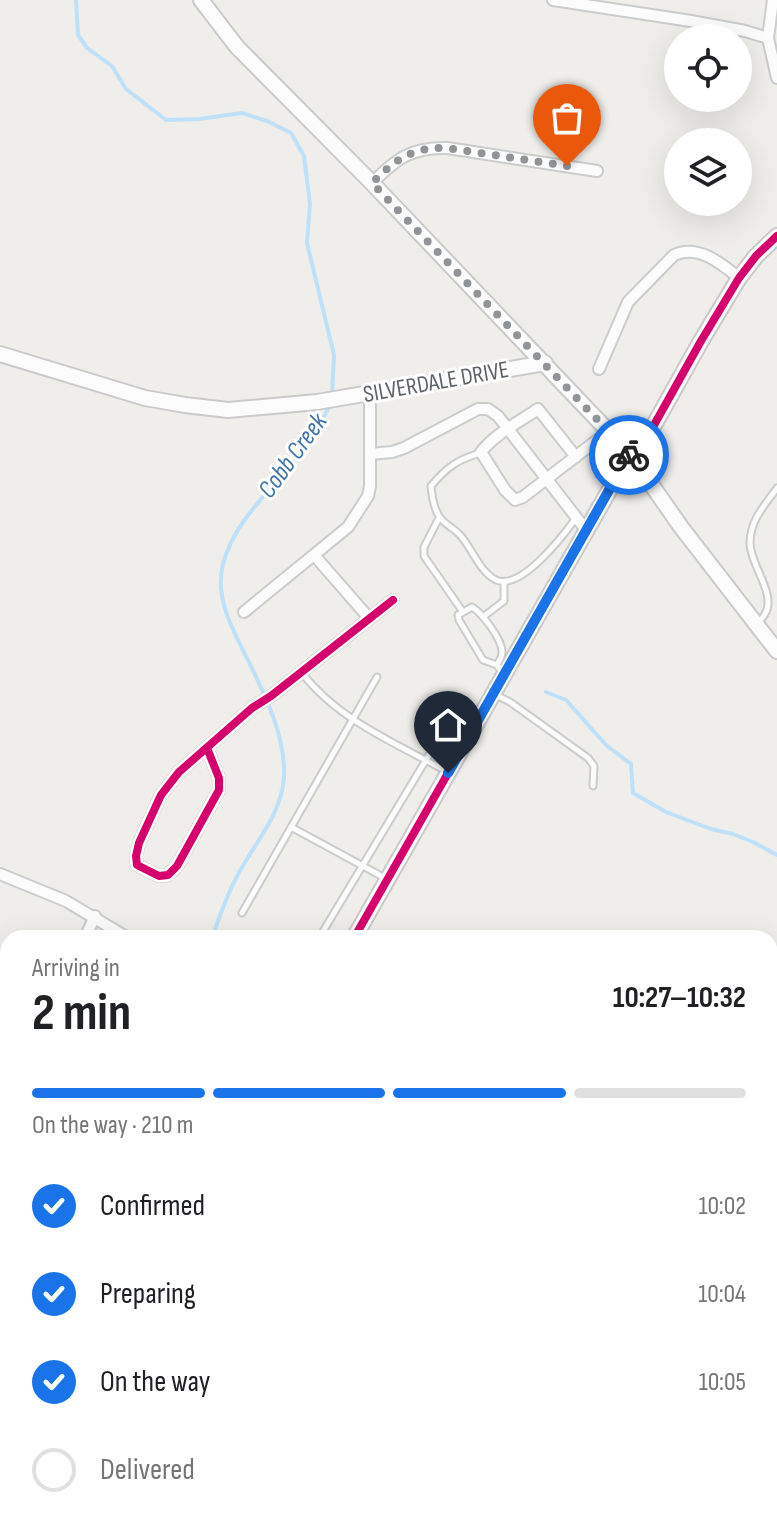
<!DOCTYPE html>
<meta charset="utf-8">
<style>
body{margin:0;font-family:"Sofia Sans Condensed",sans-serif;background:#f6f6f6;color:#202124;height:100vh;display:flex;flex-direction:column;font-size:30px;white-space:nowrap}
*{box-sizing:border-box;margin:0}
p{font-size:26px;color:#757577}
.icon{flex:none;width:44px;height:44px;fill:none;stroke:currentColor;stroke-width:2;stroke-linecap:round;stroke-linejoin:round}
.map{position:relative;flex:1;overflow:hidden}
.details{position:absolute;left:0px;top:930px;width:778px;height:602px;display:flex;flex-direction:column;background:#fff;border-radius:24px 24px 0 0;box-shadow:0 8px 32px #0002}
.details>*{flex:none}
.fabs{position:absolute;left:664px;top:24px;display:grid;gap:16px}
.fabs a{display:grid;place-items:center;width:88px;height:88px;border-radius:50%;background:#fff;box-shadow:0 8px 32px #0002;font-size:40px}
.pin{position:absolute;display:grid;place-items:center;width:68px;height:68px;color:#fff;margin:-82px -34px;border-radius:50% 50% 50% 0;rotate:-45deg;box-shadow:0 0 8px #0007}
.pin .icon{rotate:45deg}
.courier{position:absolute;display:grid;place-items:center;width:80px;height:80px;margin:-40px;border:6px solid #1a73e8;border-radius:50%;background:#fff;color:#222;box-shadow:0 2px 10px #0007}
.overview em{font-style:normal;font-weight:700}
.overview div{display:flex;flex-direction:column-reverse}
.overview{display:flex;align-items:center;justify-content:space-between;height:136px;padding:0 32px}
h1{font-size:52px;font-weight:700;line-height:60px}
.bar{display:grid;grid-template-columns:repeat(4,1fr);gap:12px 8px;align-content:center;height:96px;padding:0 32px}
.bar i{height:10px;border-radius:6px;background:#e0e0e0}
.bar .current{background:#1a73e8}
.bar p{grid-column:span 4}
ol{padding:0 32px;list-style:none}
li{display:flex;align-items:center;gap:24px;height:88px}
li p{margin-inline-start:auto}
li .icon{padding:8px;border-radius:50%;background:#1a73e8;color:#fff;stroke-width:4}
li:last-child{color:#757577}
li i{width:44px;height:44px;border:4px solid #e0e0e0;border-radius:50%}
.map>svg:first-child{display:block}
</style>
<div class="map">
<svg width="777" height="1531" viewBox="0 0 777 1531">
<rect width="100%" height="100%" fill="#efeeea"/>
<path fill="#bfe0f9" d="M0,1278L8,1284V1321L0,1326Z"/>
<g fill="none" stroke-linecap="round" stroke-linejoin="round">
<path stroke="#bfe0f9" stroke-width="4" d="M76,0L78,35L87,48L112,66L126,89L166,120L199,119L242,113L267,121L291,133L304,156L310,204L307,243L334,355L332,395
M546,692L566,700L607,746L631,764L633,793L666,812L711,829L733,834L753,842L777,855
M212,938C220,915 228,892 240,871C257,840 281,814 284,778C286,737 266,698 249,662C234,632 214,599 223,564C234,521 272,489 299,455C312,438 322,422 331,403"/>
<defs>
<path id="lane" d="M480,453C457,460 447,467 431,486C432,497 434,512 442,520C448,526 456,530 461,536C472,549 480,572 496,580C521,591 563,536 576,518
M439,518L424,547V556L463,612
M483,617L504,601V582
M757,623C760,620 763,618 765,614C777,594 750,565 750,543C750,520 765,505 777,488
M497,665L483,660L459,620L458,615L472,607C482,613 502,639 502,652C502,657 500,660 497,665L501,671
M302,673C338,720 397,744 448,772
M494,694L510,702L588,758L594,766L593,786
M291,827L385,878
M242,913L377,677
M319,938L459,705
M770,1066L777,1063
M0,1484L8,1463
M0,1517L8,1519
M21,1524L40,1531"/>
<path id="street" d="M553,0L691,21L745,31L768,38
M773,0L768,38L777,78
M372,183C396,159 411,147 447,148L597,171
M599,369L628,302L674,255C698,244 721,263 739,278
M370,454L392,452L404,448L478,409H488L498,416L586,530
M576,457L538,409C519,422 495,434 481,452L505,490L515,500L523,497L609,431
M314,555L369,618
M244,612L348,527L368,496L370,486V394
M207,748L219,778V790L177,866L168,875L159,876L137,865L136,856L139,843L161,795L179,772L252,708L271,696L393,600
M0,874L66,901L128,938
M85,938L95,916
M0,1119L8,1102
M770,1147L777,1146
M770,1227L777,1219
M770,1388L777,1386
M569,1524L570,1531"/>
<path id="secondary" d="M201,0L237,47L372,183L630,454L681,527L777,651
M0,354L145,398L185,405L228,410L317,402L545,363
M354,938L630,454L649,434L701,341L739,278L756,256L777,236
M103,1531L105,1524"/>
</defs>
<use href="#lane" stroke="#cbcccc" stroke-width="9"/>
<use href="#street" stroke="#cbcccc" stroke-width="14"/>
<use href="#secondary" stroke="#cacacb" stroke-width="18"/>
<use href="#lane" stroke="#fdfcfc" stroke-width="5"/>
<use href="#street" stroke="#fdfcfc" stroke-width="10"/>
<use href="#secondary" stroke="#fdfcfc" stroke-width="14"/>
<defs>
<path id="cycleway" d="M207,748L219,778V790L177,866L168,875L159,876L137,865L136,856L139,843L161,795L179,772L252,708L271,696L393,600
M354,938L630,454L649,434L701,341L739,278L756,256L777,236"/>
</defs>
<use href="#cycleway" stroke="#fff" stroke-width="13"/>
<use href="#cycleway" stroke="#d6006c" stroke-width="8"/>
</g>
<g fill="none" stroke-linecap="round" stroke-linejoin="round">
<path stroke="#919496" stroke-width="8" stroke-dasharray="0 14.4" d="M567,166L447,148C412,147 396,159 372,183L630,454L629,455"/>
<path stroke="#1a73e8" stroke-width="10" d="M448,773L629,455"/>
</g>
<g text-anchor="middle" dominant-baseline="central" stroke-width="6" stroke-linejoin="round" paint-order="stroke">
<g font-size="24" fill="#5f6368" stroke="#fff">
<text transform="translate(436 382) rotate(-10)">SILVERDALE DRIVE</text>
</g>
<g font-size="26" font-style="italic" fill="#4174aa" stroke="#fff">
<text transform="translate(293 456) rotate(-54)">Cobb Creek</text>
</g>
</g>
</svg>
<div class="fabs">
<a><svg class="icon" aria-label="locate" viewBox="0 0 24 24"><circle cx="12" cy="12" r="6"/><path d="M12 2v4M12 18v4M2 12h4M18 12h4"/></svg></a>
<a><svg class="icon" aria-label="layers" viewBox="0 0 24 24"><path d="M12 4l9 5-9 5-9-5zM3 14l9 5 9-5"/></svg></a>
</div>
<div class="pin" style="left:567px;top:166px;background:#ea580c"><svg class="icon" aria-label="bag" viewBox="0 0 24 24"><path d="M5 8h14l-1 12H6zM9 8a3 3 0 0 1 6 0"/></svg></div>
<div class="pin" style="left:448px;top:773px;background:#1f2937"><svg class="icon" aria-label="home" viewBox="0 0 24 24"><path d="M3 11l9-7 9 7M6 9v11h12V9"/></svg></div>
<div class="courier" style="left:629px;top:455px"><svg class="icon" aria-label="bike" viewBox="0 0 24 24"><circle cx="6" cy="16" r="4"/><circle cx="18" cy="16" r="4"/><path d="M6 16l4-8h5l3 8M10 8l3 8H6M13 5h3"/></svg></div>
<section class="details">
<div class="overview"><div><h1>2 min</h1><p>Arriving in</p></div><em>10:27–10:32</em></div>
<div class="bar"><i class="current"></i><i class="current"></i><i class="current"></i><i></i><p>On the way · 210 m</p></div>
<ol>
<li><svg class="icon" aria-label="check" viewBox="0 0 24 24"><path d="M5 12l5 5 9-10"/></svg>Confirmed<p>10:02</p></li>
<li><svg class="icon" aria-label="check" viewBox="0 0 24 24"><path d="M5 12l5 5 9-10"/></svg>Preparing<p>10:04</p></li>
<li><svg class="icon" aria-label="check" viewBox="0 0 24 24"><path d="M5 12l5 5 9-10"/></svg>On the way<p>10:05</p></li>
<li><i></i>Delivered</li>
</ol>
</section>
</div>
